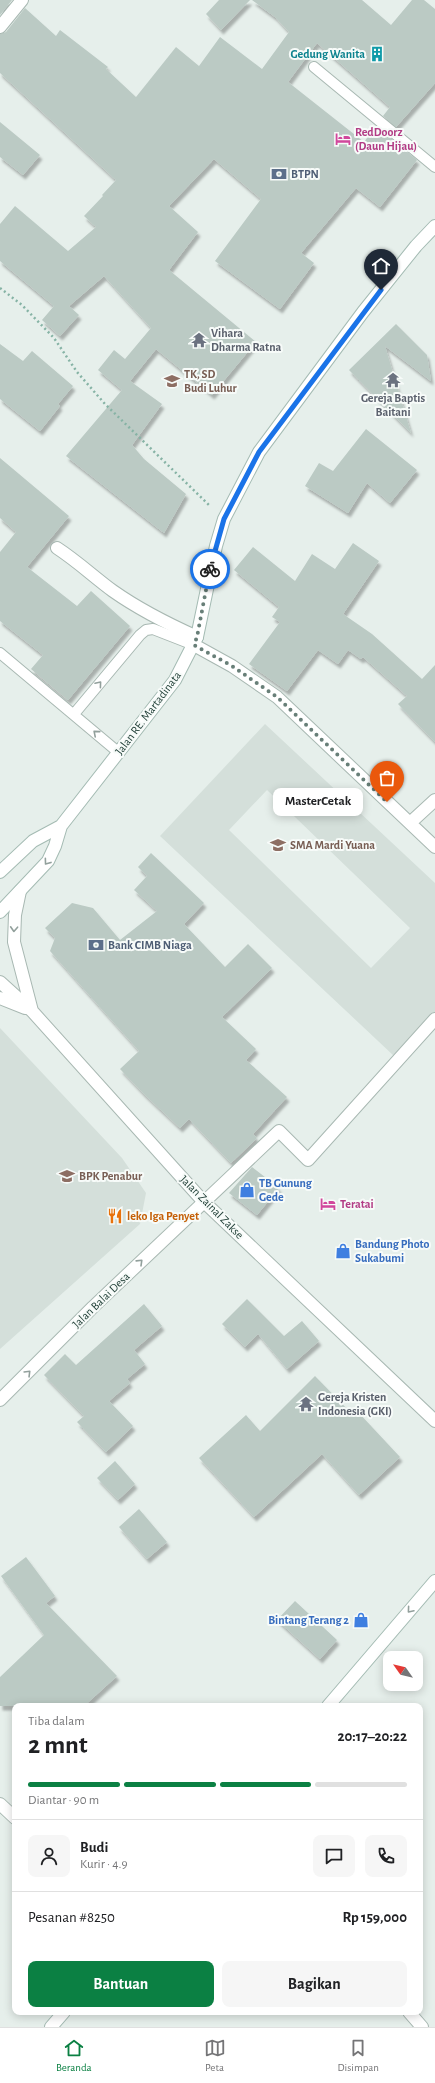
<!DOCTYPE html>
<html lang="id">
<meta charset="utf-8">
<style>
body{margin:0;font-family:"Alegreya Sans",sans-serif;background:#f6f6f6;color:#202124;height:100vh;display:flex;flex-direction:column;font-size:15px;white-space:nowrap}
*{box-sizing:border-box;margin:0}
p{font-size:13px;color:#757577}
.icon{flex:none;width:22px;height:22px;fill:none;stroke:currentColor;stroke-width:2;stroke-linecap:round;stroke-linejoin:round}
.map{position:relative;flex:1;overflow:hidden}
.sheet{position:absolute;left:12px;top:1703px;width:411px;height:312px;display:flex;flex-direction:column;background:#fff;border-radius:8px;box-shadow:0 2px 10px #0003}
.sheet>*{flex:none}
.needle{width:26px;rotate:304deg}
.controls{position:absolute;left:383px;top:1651px;display:grid;gap:8px}
.controls a{display:grid;place-items:center;width:40px;height:40px;border-radius:8px;background:#fff;box-shadow:0 2px 10px #0003;font-size:20px}
.pin{position:absolute;display:grid;place-items:center;width:34px;height:34px;color:#fff;margin:-41px -17px;border-radius:50% 50% 50% 0;rotate:-45deg;box-shadow:0 0 4px #0007}
.pin .icon{rotate:45deg}
.courier{position:absolute;display:grid;place-items:center;width:40px;height:40px;margin:-20px;border:3px solid #1a73e8;border-radius:50%;background:#fff;color:#222;box-shadow:0 1px 5px #0007}
.bubble{position:absolute;height:28px;border-radius:8px;background:#fff;box-shadow:0 2px 10px #0003;font-size:13px;font-weight:700;line-height:28px;text-align:center}
.summary em{font-style:normal;font-weight:700}
.summary div{display:flex;flex-direction:column-reverse}
.summary{display:flex;align-items:center;justify-content:space-between;height:68px;padding:0 16px}
h1{font-size:26px;font-weight:700;line-height:30px}
.bar{display:grid;grid-template-columns:repeat(4,1fr);gap:6px 4px;align-content:center;height:48px;padding:0 16px}
.bar i{height:5px;border-radius:3px;background:#e0e0e0}
.bar .active{background:#0b8043}
.bar p{grid-column:span 4}
.line{display:flex;align-items:center;gap:10px;padding:0 16px;border-top:1px solid #e0e0e0}
.line div{flex:1}
.round{display:grid;place-items:center;flex:none;width:42px;height:42px;border-radius:8px;background:#f6f6f6}
.primary-button{display:flex;gap:8px;margin-top:auto;padding:8px 16px}
.primary-button a{flex:1;height:46px;border-radius:8px;background:#0b8043;color:#fff;font-size:16px;font-weight:700;line-height:46px;text-align:center}
.primary-button a+a{background:#f6f6f6;color:#202124}
.tabs{display:flex;justify-content:space-around;align-items:center;height:56px;border-top:1px solid #e0e0e0;background:#fff;font-size:11px;color:#757577}
.tabs a{display:grid;justify-items:center;gap:2px}
.tabs .active{color:#0b8043}
.map>svg:first-child{display:block}
</style>
<div class="map">
<svg width="435" height="2027" viewBox="0 0 435 2027">
<defs>
<filter id="shadow"><feDropShadow dx="2.5" dy="4.5" stdDeviation="1" flood-color="#0004"/></filter>
</defs>
<rect width="100%" height="100%" fill="#e6efeb"/>
<path fill="#d4dfda" fill-rule="evenodd" d="M265,724L435,883V1013L394,1056L160,836ZM267,790L410,928L371,968L229,830Z
M0,1028L122,1158L146,1193L140,1224L0,1349Z"/>
<path fill="#bbcac4" filter="url(#shadow)" d="M0,0H12L0,15Z
M219,0H250L221,30L206,14Z
M252,0H362L391,25L412,0H424L435,9V83L396,127L383,116L390,107L317,43L288,82L364,142L376,126L417,160L380,207L356,188L301,253L314,263L280,309L215,261L261,199L214,159L169,206L198,232L169,270L256,342L212,395L156,349L130,381L162,404L132,445L144,459L186,494L164,533L66,456L122,390L98,370L114,350L125,359L151,328L104,276L69,306L79,315L60,336L42,320L54,306L0,261V224L15,206L68,251L96,227L84,216L103,196L102,195L116,180L0,73V34L6,32L25,8L56,36L60,30L108,67L106,69L136,97L176,47L199,66L220,37L262,69L289,32L275,17Z
M0,122L40,155L23,175L0,157Z
M396,324L427,355L431,381L385,346L411,433L349,370Z
M0,344L23,361L32,351L73,386L58,404L60,406L40,431L0,399Z
M366,429L417,470L390,503L367,483L348,513L305,486L319,463L333,471Z
M0,458L69,516L27,567L77,606L91,591L130,626L68,700L31,669L43,655L0,621V552L16,532L0,518Z
M353,543L379,561L343,614L372,634L422,679L435,665V742L398,704L407,696L363,657L361,659L348,650L338,664L318,650L287,691L249,664L280,622L272,617L279,607L234,570L253,547L295,581L312,554L335,569Z
M151,853L204,903L184,924L225,967L248,944L272,968L222,1017L256,1049L246,1060L287,1097L253,1134L257,1138L231,1163L189,1119L180,1128L144,1094L120,1069L139,1051L50,951L55,938L45,928L72,903L93,908L120,940L157,911L134,890L147,876L138,867Z
M252,1167L279,1188L257,1215L229,1193Z
M247,1299L284,1336L302,1321L319,1341L287,1369L258,1334L245,1347L222,1324Z
M144,1304L162,1326L134,1350L145,1364L127,1379L130,1383L109,1401L133,1426L106,1452L77,1422L84,1416L44,1375L65,1354L76,1365Z
M315,1376L354,1416L358,1412L400,1457L359,1495L322,1454L254,1517L199,1458L246,1415L260,1431Z
M115,1461L135,1484L118,1500L97,1478Z
M139,1509L167,1542L147,1559L119,1527Z
M26,1557L55,1596L46,1603L117,1676L84,1706H0V1677L44,1635L1,1576Z
M295,1601L337,1640L320,1659L277,1620Z"/>
<g fill="none" stroke-linecap="round" stroke-linejoin="round">
<defs>
<path id="service" d="M314,67L435,167
M0,653L118,752
M74,714L140,635L146,630L153,629L194,645"/>
<path id="minor" d="M0,27L22,0
M57,548C77,561 94,577 113,591C140,610 168,624 197,637
M194,645L232,666L277,697L435,847
M410,823L435,800
M0,1400L93,1307L279,1131L308,1160L435,1019
M0,1804L15,1818
M409,2012L422,2027"/>
<path id="tertiary" d="M20,891L15,915L14,942L32,1011
M0,982L32,1011L203,1201L435,1421
M0,998L25,1008"/>
<path id="secondary" d="M0,872L33,841L61,826
M0,912L48,861L55,846L61,826L175,680L197,637L216,546L224,519L259,452L363,312L416,246L435,226
M328,1706L435,1581
M51,2027L64,2012"/>
</defs>
<use href="#service" stroke="#a8b8b2" stroke-width="12"/>
<use href="#minor" stroke="#a8b8b2" stroke-width="14"/>
<use href="#tertiary" stroke="#a8b8b2" stroke-width="14"/>
<use href="#secondary" stroke="#a4bbb3" stroke-width="14"/>
<path stroke="#86b3a5" stroke-width="2.5" stroke-dasharray="2 3" stroke-linecap="butt" d="M0,288L22,305L54,338L77,372L105,404L210,506"/>
<use href="#service" stroke="#fff" stroke-width="10"/>
<use href="#minor" stroke="#fff" stroke-width="12"/>
<use href="#tertiary" stroke="#fff" stroke-width="12"/>
<use href="#secondary" stroke="#fff" stroke-width="12"/>
</g>
<defs><path id="oneway-chevron" d="M-2-3.5L2.5 0L-2 3.5" fill="none" stroke-width="1.6" stroke-linecap="round" stroke-linejoin="round"/></defs>
<g stroke="#92a09c">
<use href="#oneway-chevron" transform="translate(99 684) rotate(-50)"/>
<use href="#oneway-chevron" transform="translate(96 733) rotate(-139)"/>
<use href="#oneway-chevron" transform="translate(47 862) rotate(126)"/>
<use href="#oneway-chevron" transform="translate(14 929) rotate(93)"/>
<use href="#oneway-chevron" transform="translate(140 1262) rotate(-44)"/>
<use href="#oneway-chevron" transform="translate(28 1373) rotate(-45)"/>
<use href="#oneway-chevron" transform="translate(410 1610) rotate(130)"/>
</g>
<g fill="none" stroke-linecap="round" stroke-linejoin="round">
<path stroke="#687f78" stroke-width="4" stroke-dasharray="0 7.2" d="M210,569L197,637L194,645L232,666L277,697L387,802"/>
<path stroke="#1a73e8" stroke-width="5" d="M210,569L224,519L259,452L381,290"/>
</g>
<defs>
<symbol id="building-bare" viewBox="-9 -9 18 18"><path d="M-4-6H4V6H1V3H-1V6H-4ZM-2.5-4.3h1.7v1.8h-1.7ZM.8-4.3h1.7v1.8H.8ZM-2.5-1h1.7V.8h-1.7ZM.8-1h1.7V.8H.8Z" fill="#0f9aa8" stroke="#f7fbf9" stroke-width="2.5" paint-order="stroke"/></symbol>
<symbol id="hotel-bare" viewBox="-9 -9 18 18"><path d="M-6-4.5h1.5V1H6V5H4.5V3h-9V5H-6ZM-4 0a1.8 1.8 0 1 1 3.6 0ZM.5 0V-2.5h3Q6-2.5 6 0Z" fill="#d1479c" stroke="#f7fbf9" stroke-width="2.5" paint-order="stroke"/></symbol>
<symbol id="bank-bare" viewBox="-9 -9 18 18"><path d="M-6-4H6V4H-6ZM0-2.3a2.3 2.3 0 1 0 0 4.6a2.3 2.3 0 1 0 0-4.6Z" fill="#5c6f8a" stroke="#f7fbf9" stroke-width="2.5" paint-order="stroke"/></symbol>
<symbol id="temple-bare" viewBox="-9 -9 18 18"><path d="M0-6L5-2H3V0L6.5 2.5H4V6H1.5V3h-3V6H-4V2.5H-6.5L-3 0V-2H-5Z" fill="#6b7280" stroke="#f7fbf9" stroke-width="2.5" paint-order="stroke"/></symbol>
<symbol id="school-bare" viewBox="-9 -9 18 18"><path d="M0-5L7-2L0 1L-7-2ZM-4 1L0 2.5L4 1V4Q0 6-4 4Z" fill="#8d6e63" stroke="#f7fbf9" stroke-width="2.5" paint-order="stroke"/></symbol>
<symbol id="shop-bare" viewBox="-9 -9 18 18"><path d="M-5-2.5h2.3a2.7 3.5 0 0 1 5.4 0H5L5.5 6h-11ZM-1.5-2.5h3a1.5 2.3 0 0 0-3 0Z" fill="#3f7fe0" stroke="#f7fbf9" stroke-width="2.5" paint-order="stroke"/></symbol>
<symbol id="restaurant-bare" viewBox="-9 -9 18 18"><path d="M-5-6h1v4h1v-4h1v4h1v-4h1v5L-1.5 .5V6h-2V.5L-5-1ZM5-6V6H3V1.5H1.5Q1.5-4 5-6Z" fill="#e8710a" stroke="#f7fbf9" stroke-width="2.5" paint-order="stroke"/></symbol>
</defs>
<g fill-rule="evenodd">
<use href="#building-bare" x="366" y="43" width="22" height="22"/>
<use href="#hotel-bare" x="332" y="128" width="22" height="22"/>
<use href="#bank-bare" x="268" y="163" width="22" height="22"/>
<use href="#temple-bare" x="188" y="329" width="22" height="22"/>
<use href="#temple-bare" x="382" y="369" width="22" height="22"/>
<use href="#school-bare" x="161" y="370" width="22" height="22"/>
<use href="#school-bare" x="267" y="834" width="22" height="22"/>
<use href="#bank-bare" x="85" y="934" width="22" height="22"/>
<use href="#school-bare" x="56" y="1165" width="22" height="22"/>
<use href="#shop-bare" x="236" y="1179" width="22" height="22"/>
<use href="#hotel-bare" x="317" y="1193" width="22" height="22"/>
<use href="#restaurant-bare" x="104" y="1205" width="22" height="22"/>
<use href="#shop-bare" x="332" y="1240" width="22" height="22"/>
<use href="#temple-bare" x="295" y="1393" width="22" height="22"/>
<use href="#shop-bare" x="350" y="1609" width="22" height="22"/>
</g>
<g text-anchor="middle" dominant-baseline="central" stroke-width="4" stroke-linejoin="round" paint-order="stroke">
<g font-size="12" font-weight="bold" fill="#0d838f" stroke="#f7fbf9" text-anchor="end">
<text x="365" y="54">Gedung Wanita</text>
</g>
<g font-size="12" font-weight="bold" fill="#b23c85" stroke="#f7fbf9" text-anchor="start">
<text x="355" y="132">RedDoorz<tspan x="355" dy="14">(Daun Hijau)</tspan></text>
<text x="340" y="1204">Teratai</text>
</g>
<g font-size="12" font-weight="bold" fill="#4e5e75" stroke="#f7fbf9" text-anchor="start">
<text x="291" y="174">BTPN</text>
<text x="108" y="945">Bank CIMB Niaga</text>
</g>
<g font-size="12" font-weight="bold" fill="#5b616d" stroke="#f7fbf9" text-anchor="start">
<text x="211" y="333">Vihara<tspan x="211" dy="14">Dharma Ratna</tspan></text>
<text x="393" y="398" text-anchor="middle">Gereja Baptis<tspan x="393" dy="14">Baitani</tspan></text>
<text x="318" y="1397">Gereja Kristen<tspan x="318" dy="14">Indonesia (GKI)</tspan></text>
</g>
<g font-size="12" font-weight="bold" fill="#785e54" stroke="#f7fbf9" text-anchor="start">
<text x="184" y="374">TK, SD<tspan x="184" dy="14">Budi Luhur</tspan></text>
<text x="290" y="845">SMA Mardi Yuana</text>
<text x="79" y="1176">BPK Penabur</text>
</g>
<g font-size="12" fill="#24423a" stroke="#f7fbf9">
<text transform="translate(148 713) rotate(-53)">Jalan RE. Martadinata</text>
<text transform="translate(212 1207) rotate(45)">Jalan Zainal Zakse</text>
<text transform="translate(101 1300) rotate(-44)">Jalan Balai Desa</text>
</g>
<g font-size="12" font-weight="bold" fill="#366cbe" stroke="#f7fbf9" text-anchor="start">
<text x="259" y="1183">TB Gunung<tspan x="259" dy="14">Gede</tspan></text>
<text x="355" y="1244">Bandung Photo<tspan x="355" dy="14">Sukabumi</tspan></text>
<text x="349" y="1620" text-anchor="end">Bintang Terang 2</text>
</g>
<g font-size="12" font-weight="bold" fill="#c56008" stroke="#f7fbf9" text-anchor="start">
<text x="127" y="1216">leko Iga Penyet</text>
</g>
</g>
</svg>
<div class="controls">
<a><svg class="needle" viewBox="-14 -14 28 28"><path d="M0-13l5 13h-10z" fill="#e53935"/><path d="M0 13l5-13h-10z" fill="#757577"/></svg></a>
</div>
<div class="pin" style="left:387px;top:802px;background:#ea580c"><svg class="icon" aria-label="bag" viewBox="0 0 24 24"><path d="M5 8h14l-1 12H6zM9 8a3 3 0 0 1 6 0"/></svg></div>
<div class="pin" style="left:381px;top:290px;background:#1f2937"><svg class="icon" aria-label="home" viewBox="0 0 24 24"><path d="M3 11l9-7 9 7M6 9v11h12V9"/></svg></div>
<div class="courier" style="left:210px;top:569px"><svg class="icon" aria-label="bike" viewBox="0 0 24 24"><circle cx="6" cy="16" r="4"/><circle cx="18" cy="16" r="4"/><path d="M6 16l4-8h5l3 8M10 8l3 8H6M13 5h3"/></svg></div>
<div class="bubble" style="left:273px;top:788px;width:90px">MasterCetak</div>
<section class="sheet">
<div class="summary"><div><h1>2 mnt</h1><p>Tiba dalam</p></div><em>20:17–20:22</em></div>
<div class="bar"><i class="active"></i><i class="active"></i><i class="active"></i><i></i><p>Diantar · 90 m</p></div>
<div class="line" style="height:72px"><a class="round"><svg class="icon" aria-label="person" viewBox="0 0 24 24"><circle cx="12" cy="8" r="4"/><path d="M4 21q1-7 8-7t8 7"/></svg></a><div><b>Budi</b><p>Kurir · 4.9</p></div><a class="round"><svg class="icon" aria-label="chat" viewBox="0 0 24 24"><path d="M4 5h16v11H9l-5 4z"/></svg></a><a class="round"><svg class="icon" aria-label="phone" viewBox="0 0 24 24"><path d="M5 4h4l2 5-3 2q2 4 5 5l2-3 5 2v4C11 20 4 13 5 4z"/></svg></a></div>
<div class="line" style="height:52px"><div>Pesanan #8250</div><b>Rp 159,000</b></div>
<div class="primary-button"><a>Bantuan</a><a>Bagikan</a></div>
</section>
</div>
<nav class="tabs">
<a class="active"><svg class="icon" aria-label="home" viewBox="0 0 24 24"><path d="M3 11l9-7 9 7M6 9v11h12V9"/></svg>Beranda</a>
<a><svg class="icon" aria-label="map" viewBox="0 0 24 24"><path d="M3 6l6-2 6 2 6-2v14l-6 2-6-2-6 2zM9 4v14M15 6v14"/></svg>Peta</a>
<a><svg class="icon" aria-label="saved" viewBox="0 0 24 24"><path d="M7 4h10v16l-5-4-5 4z"/></svg>Disimpan</a>
</nav>
